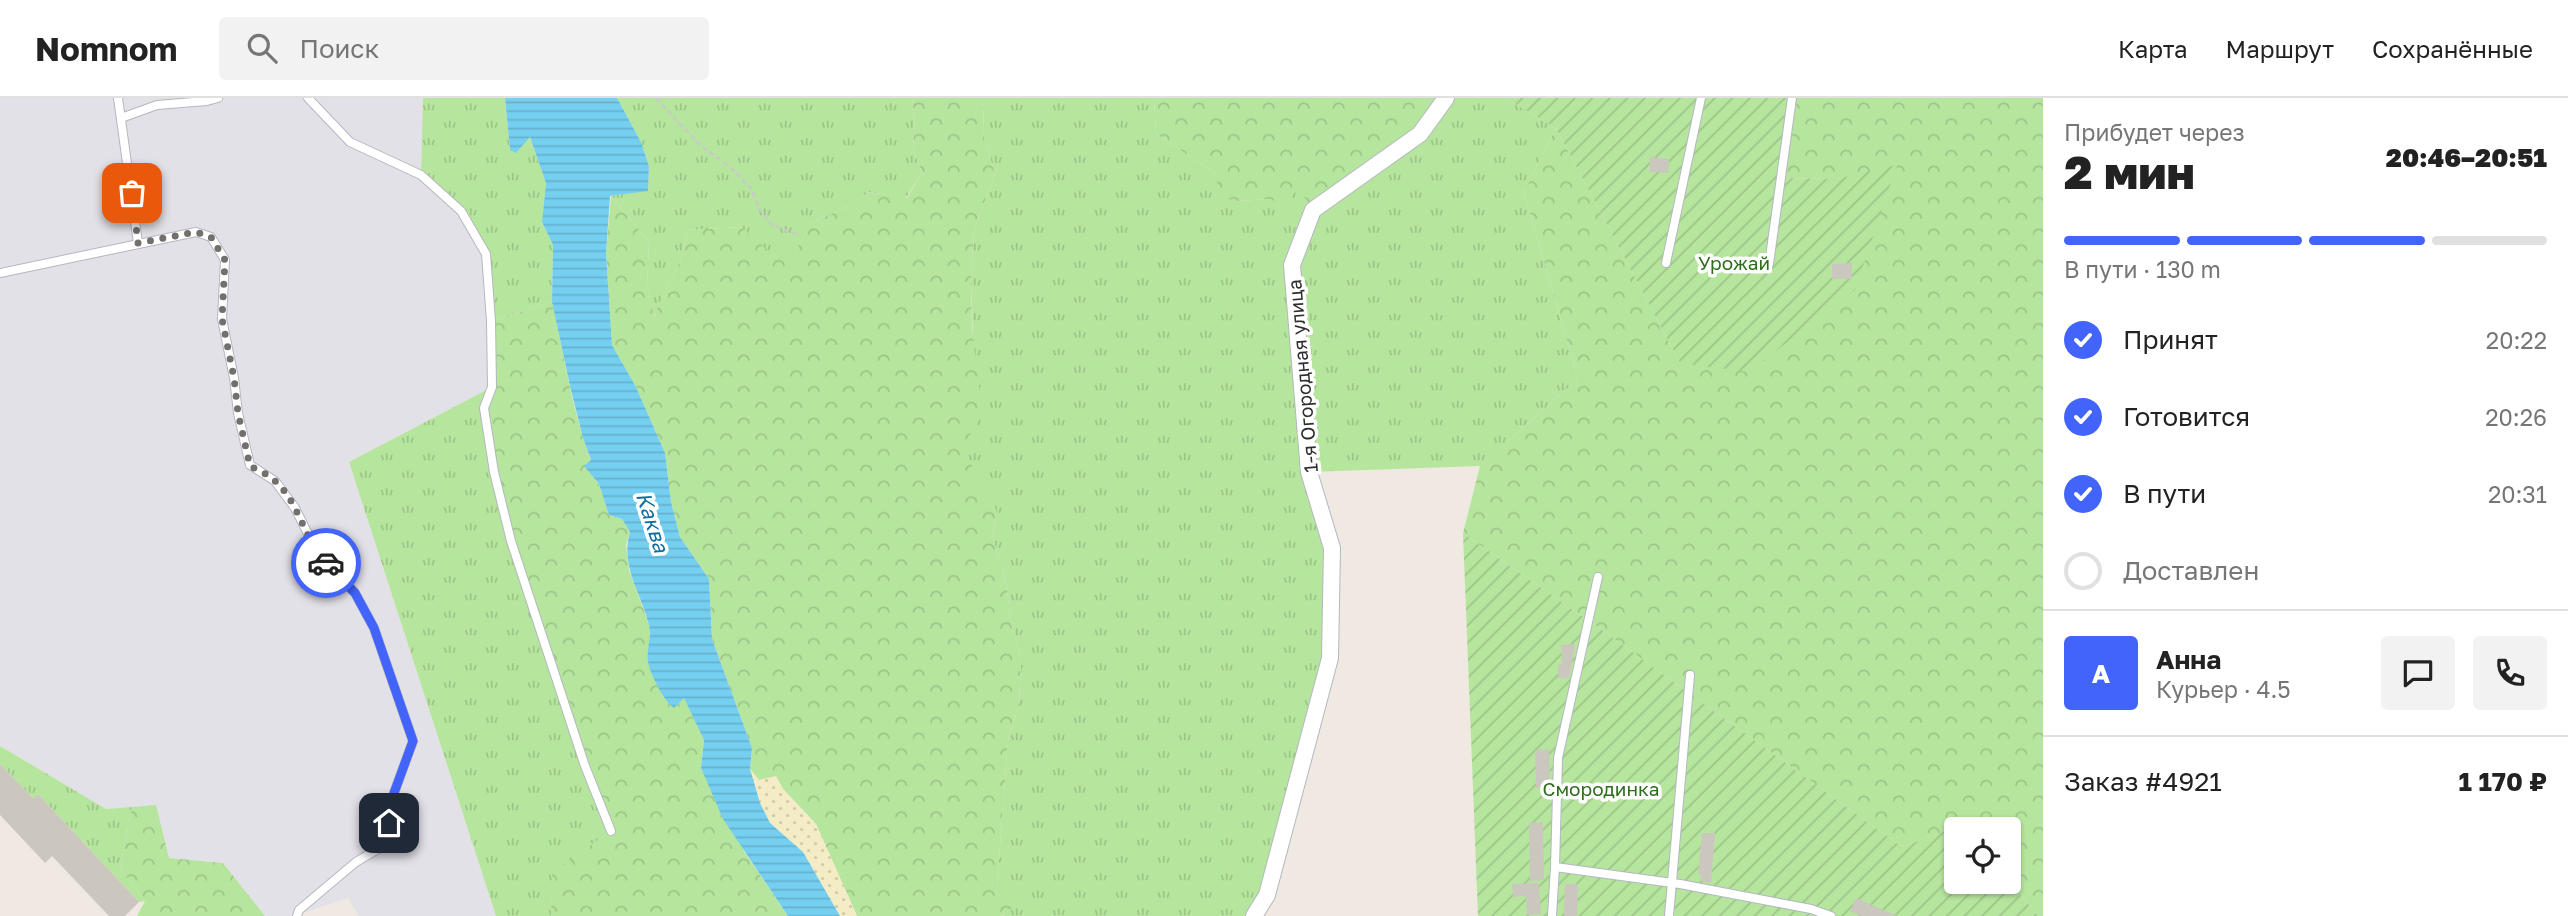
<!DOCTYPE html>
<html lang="ru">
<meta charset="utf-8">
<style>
body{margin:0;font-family:"Golos Text",sans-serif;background:#f2f2f2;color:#222;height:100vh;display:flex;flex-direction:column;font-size:26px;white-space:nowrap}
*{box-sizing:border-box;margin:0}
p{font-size:23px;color:#767676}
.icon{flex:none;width:38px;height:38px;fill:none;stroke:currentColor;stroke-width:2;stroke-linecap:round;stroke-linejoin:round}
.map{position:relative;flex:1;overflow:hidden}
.side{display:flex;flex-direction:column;background:#fff;width:525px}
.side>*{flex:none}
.controls{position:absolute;left:1944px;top:719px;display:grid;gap:14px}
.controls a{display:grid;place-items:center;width:77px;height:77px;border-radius:7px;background:#fff;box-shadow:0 2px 5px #0004;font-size:35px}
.pin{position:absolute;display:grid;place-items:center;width:60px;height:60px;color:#fff;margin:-30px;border-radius:14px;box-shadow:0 4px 10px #0006}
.courier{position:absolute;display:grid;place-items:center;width:70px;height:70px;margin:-35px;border:5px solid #4264fb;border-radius:50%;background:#fff;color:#222;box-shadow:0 2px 9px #0007}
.headline em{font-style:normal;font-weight:800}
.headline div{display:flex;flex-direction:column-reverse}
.headline{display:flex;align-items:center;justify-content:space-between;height:119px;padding:0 21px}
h1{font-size:46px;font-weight:800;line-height:52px}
.bar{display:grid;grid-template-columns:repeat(4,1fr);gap:10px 7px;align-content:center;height:84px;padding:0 21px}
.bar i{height:9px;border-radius:5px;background:#e0e0e0}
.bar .current{background:#4264fb}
.bar p{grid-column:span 4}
.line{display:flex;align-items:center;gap:18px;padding:0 21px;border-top:2px solid #e0e0e0}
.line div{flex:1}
.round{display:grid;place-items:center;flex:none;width:74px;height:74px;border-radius:7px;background:#f2f2f2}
ol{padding:0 21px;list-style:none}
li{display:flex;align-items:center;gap:21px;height:77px}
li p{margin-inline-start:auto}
li .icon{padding:7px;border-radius:50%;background:#4264fb;color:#fff;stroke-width:4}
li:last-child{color:#767676}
li i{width:38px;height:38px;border:4px solid #e0e0e0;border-radius:50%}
header{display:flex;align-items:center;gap:42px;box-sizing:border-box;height:98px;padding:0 35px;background:#fff;border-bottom:2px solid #e0e0e0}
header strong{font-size:33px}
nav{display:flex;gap:38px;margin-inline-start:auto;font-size:24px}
.search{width:490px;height:63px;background:#f2f2f2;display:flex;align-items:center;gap:18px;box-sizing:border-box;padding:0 24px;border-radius:7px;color:#767676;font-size:26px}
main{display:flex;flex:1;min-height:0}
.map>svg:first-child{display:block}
</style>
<header>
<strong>Nomnom</strong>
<div class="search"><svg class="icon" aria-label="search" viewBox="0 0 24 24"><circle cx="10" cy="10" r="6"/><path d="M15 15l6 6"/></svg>Поиск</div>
<nav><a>Карта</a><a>Маршрут</a><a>Сохранённые</a></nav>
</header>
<main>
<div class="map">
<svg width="2043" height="818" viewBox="0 0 2043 818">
<defs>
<pattern id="grass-tufts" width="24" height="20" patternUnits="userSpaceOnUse" patternTransform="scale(1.75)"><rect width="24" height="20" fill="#b6e59e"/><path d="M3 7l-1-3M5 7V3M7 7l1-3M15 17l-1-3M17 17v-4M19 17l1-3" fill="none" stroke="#9dc588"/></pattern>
<pattern id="forest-crowns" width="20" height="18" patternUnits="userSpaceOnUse" patternTransform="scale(1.75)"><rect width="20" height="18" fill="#b6e59e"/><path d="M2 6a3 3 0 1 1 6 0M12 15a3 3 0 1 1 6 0" fill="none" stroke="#9dc588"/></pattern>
<pattern id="sand-dots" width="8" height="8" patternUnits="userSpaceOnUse" patternTransform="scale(1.75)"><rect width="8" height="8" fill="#f3ecc5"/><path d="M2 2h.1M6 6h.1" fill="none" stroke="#d1cbaa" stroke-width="1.8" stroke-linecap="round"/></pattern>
<pattern id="garden-furrows" width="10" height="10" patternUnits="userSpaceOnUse" patternTransform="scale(1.75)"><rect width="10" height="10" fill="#b6e59e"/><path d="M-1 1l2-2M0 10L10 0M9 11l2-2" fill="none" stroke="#9dc588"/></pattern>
<pattern id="water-rules" width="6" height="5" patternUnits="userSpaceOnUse" patternTransform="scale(1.75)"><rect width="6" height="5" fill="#75cff0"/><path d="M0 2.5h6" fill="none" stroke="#66b2ce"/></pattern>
</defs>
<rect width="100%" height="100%" fill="#efe9e1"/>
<path fill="#e3e1e8" d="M0,0H423L421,77L461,113L486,156L492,289L349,364L496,818H359L348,800L294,818H265L223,765L169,761L106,711L0,648Z"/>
<path fill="url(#grass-tufts)" d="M423,0H505L510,52L530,39L546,85L542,124L553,147L552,204L491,223L486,156L461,113L421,77Z
M617,0H912L915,21L913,51L922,74L906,100L869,94L853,106L811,125L795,154L770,155L741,129L688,132L680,163L655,214L663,262L647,187L649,144L611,98L648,92L649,68L641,44Z
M983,0H1154L1156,36L1218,77L1237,103L1271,101L1298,89L1446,0H1505L1556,30L1524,94L1578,281L1480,368L1309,374L1332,450L1330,560L1254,818H1001L1004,817L997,788L1008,642L1019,606L1021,562L1012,529L1006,485L993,440L996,412L960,348L976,330L971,183L974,132L995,76L984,39Z
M492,289L611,733L553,774L551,818H496L349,364Z
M0,648L106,711L132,709L120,770L145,803L139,804L38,696L33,700L0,666Z"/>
<path fill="url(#forest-crowns)" d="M912,0H983L984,39L995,76L974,132L971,183L972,229L981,307L976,330L961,348L996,412L993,440L1006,485L1012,529L1021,562L1019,606L1008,642L997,788L1016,807L1001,818H857L816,726L783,691L776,679L759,682L750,671L752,650L712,541L709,481L680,439L671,404L665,355L636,289L612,247L606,155L611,98L649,144L647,187L658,237L655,214L680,163L688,132L741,129L770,154H795L811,125L853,106L869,94L907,100L922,74L913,51L915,21Z
M1154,0H1446L1420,36L1313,112L1298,90L1284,109L1271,101L1237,103L1215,98L1218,77L1156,36Z
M1792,0H2043V818H2038L2009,782V732L1969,731L1964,726L1902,749L1606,535L1463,435L1480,368L1578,281L1524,94L1556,30L1680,265L1897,68L1836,81L1781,80Z
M552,204C564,257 572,312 591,363L585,369L599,386L609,417L622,421L630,434L626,447L629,472L650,529L648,565L684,599L704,642L701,670L745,755L788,818H551L552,774L611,733L512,443L484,310L492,289L491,223Z
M156,707L169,760L223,765L265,818H137L145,803L120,770L132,709Z"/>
<path fill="url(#sand-dots)" d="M750,671L759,682L776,678L783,691L816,726L857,818H840L803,754L770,725L760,705Z"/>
<path fill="url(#garden-furrows)" d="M1505,0H1792L1781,80L1836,81L1897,67L1855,192L1748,274L1680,265L1556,30Z
M1463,435L1606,535L1902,749L1964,726L1969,731L1956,732V784H2009V782L2038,818H1478Z"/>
<path fill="url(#water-rules)" d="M505,0H617L641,44L649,68L648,93L610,98L606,155L612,247L636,289L665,355L671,404L680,439L709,481L712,541L752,650L750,671L760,705L770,725L803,754L840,818H788L723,721L701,670L704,642L684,600L674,610C665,605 650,576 648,564C646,552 652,539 649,527C641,495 620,468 630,434L622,421L609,417L599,386L584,368L591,362L583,340L570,288L552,204L553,147L542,124L546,85L530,39L516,55L510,52Z"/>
<path fill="#cbc7bf" d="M1650,59L1669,61L1668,75L1649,74Z
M1852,165V181H1832V166Z
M1575,546L1569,580H1558V566H1562L1561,547Z
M1549,651L1550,689L1536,690L1535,652Z
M0,666L33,700L38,696L139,804L125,818H109L52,758L45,765L0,717Z
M1543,724L1544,782L1530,783L1529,725Z
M1702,735H1715L1711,785L1700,783L1701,776H1698Z
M1539,785L1541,816L1527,817L1526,798L1513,799L1512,786Z
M1565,786H1578L1577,818H1564Z
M1856,800L1897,818H1862L1850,813Z"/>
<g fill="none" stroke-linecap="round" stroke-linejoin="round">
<defs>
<path id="service" d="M118,0L138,145
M308,0L350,44L421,77L461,113L486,156L491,223L492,289L484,310L494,374L511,443L585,668L611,733
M121,20L157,7L207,3L218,0
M1666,165L1701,0
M1769,166L1792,0
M0,175L196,134L211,139L225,162L222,221L234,280L238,315L250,367L275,383L295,410L319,458L355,495L374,530L413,643L390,706L388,745L356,764L299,812L297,818
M1555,769L1558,660L1598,479
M1552,818L1555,769L1680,786L1811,811L1831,818
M1669,818L1690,577"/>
<path id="minor" d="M1254,818L1267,797L1330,560L1332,450L1309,374L1292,167L1313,112L1420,36L1446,0"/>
</defs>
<use href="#service" stroke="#b4b7c1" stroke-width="10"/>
<use href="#minor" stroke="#b4b7c1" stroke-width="18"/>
<path stroke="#c9c9c9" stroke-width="2.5" stroke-dasharray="5 3.5" stroke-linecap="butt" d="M656,0L699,46L730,69L751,90L760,112L772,127L798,137"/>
<use href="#service" stroke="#fff" stroke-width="8"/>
<use href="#minor" stroke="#fff" stroke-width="16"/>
</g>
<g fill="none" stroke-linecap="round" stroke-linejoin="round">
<path stroke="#726f6d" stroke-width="7" stroke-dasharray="0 12.6" d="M132,95L138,145L196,134L211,139L225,162L222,221L234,280L238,315L250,368C258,372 267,376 274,382C299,403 304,442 326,465"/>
<path stroke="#4264fb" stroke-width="9" d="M326,465L355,495L374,530L413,643L390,706L389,725"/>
</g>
<g text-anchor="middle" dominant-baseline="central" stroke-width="7" stroke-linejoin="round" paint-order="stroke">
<g font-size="19" fill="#2c6e1b" stroke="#fff">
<text x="1734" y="164">Урожай</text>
<text x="1601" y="690">Смородинка</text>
</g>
<g font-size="19" fill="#2e2e2e" stroke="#fff">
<text transform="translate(1302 278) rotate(-95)">1-я Огородная улица</text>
</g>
<g font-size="21" font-style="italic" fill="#0d6fa3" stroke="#fff">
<text transform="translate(653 424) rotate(72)">Каква</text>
</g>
</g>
</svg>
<div class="controls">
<a><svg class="icon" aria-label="locate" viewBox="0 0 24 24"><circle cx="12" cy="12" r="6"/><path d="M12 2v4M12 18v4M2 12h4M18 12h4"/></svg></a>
</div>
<div class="pin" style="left:132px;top:95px;background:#ea580c"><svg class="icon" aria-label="bag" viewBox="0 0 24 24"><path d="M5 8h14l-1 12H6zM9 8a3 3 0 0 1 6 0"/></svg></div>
<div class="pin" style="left:389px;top:725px;background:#1f2937"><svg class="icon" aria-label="home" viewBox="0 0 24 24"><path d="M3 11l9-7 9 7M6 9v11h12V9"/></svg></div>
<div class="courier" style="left:326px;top:465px"><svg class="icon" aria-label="car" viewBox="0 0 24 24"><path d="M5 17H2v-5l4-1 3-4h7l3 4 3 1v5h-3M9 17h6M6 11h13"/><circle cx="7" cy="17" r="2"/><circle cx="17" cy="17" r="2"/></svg></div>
</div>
<section class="side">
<div class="headline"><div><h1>2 мин</h1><p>Прибудет через</p></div><em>20:46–20:51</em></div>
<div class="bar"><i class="current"></i><i class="current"></i><i class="current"></i><i></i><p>В пути · 130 m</p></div>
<ol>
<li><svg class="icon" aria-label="check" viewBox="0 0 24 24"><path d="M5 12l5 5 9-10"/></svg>Принят<p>20:22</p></li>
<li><svg class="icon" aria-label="check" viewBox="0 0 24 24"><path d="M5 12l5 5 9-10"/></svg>Готовится<p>20:26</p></li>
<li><svg class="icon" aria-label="check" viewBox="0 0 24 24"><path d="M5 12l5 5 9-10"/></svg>В пути<p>20:31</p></li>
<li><i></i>Доставлен</li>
</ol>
<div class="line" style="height:126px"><b class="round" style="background:#4264fb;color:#fff">А</b><div><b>Анна</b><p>Курьер · 4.5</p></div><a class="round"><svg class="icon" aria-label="chat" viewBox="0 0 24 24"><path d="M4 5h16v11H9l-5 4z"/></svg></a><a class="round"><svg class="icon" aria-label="phone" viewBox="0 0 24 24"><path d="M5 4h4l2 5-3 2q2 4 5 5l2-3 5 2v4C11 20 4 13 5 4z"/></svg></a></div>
<div class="line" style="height:91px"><div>Заказ #4921</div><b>1 170 ₽</b></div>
</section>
</main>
